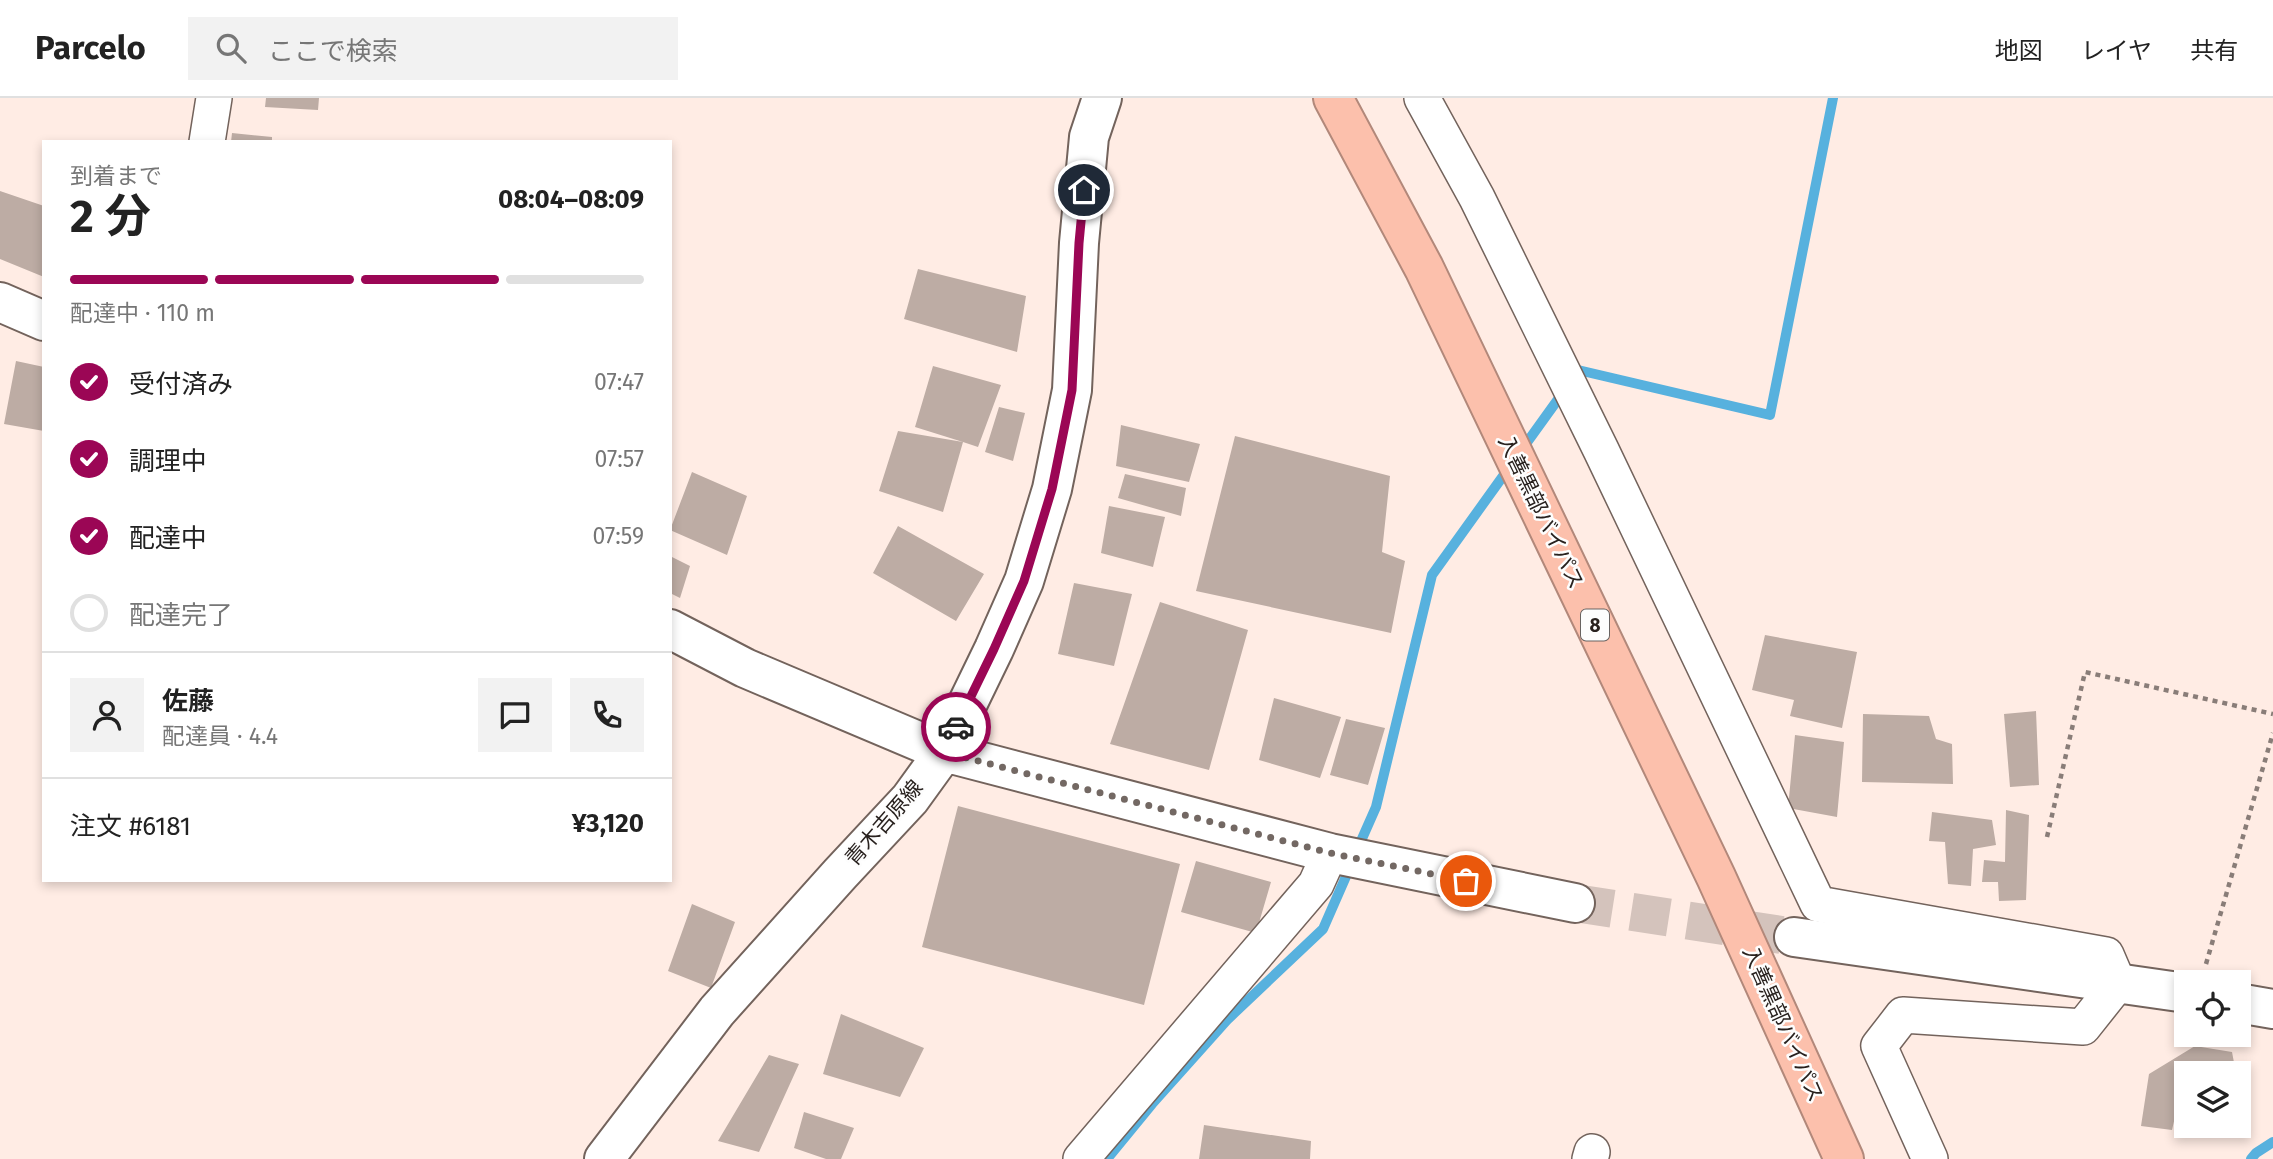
<!DOCTYPE html>
<html lang="ja">
<meta charset="utf-8">
<style>
body{margin:0;font-family:"Fira Sans","Noto Sans JP",sans-serif;background:#f2f2f2;color:#222;height:100vh;display:flex;flex-direction:column;font-size:26px;white-space:nowrap}
*{box-sizing:border-box;margin:0}
p{font-size:23px;color:#767676}
.icon{flex:none;width:38px;height:38px;fill:none;stroke:currentColor;stroke-width:2;stroke-linecap:round;stroke-linejoin:round}
.map{position:relative;flex:1;overflow:hidden}
.sheet{position:absolute;left:42px;top:42px;width:630px;height:742px;display:flex;flex-direction:column;background:#fff;border-radius:0px;box-shadow:0 4px 10px #0003}
.sheet>*{flex:none}
.controls{position:absolute;left:2174px;top:872px;display:grid;gap:14px}
.controls a{display:grid;place-items:center;width:77px;height:77px;border-radius:0px;background:#fff;box-shadow:0 4px 10px #0003;font-size:35px}
.pin{position:absolute;display:grid;place-items:center;width:60px;height:60px;color:#fff;margin:-30px;border:4px solid #fff;border-radius:50%;box-shadow:0 2px 7px #0007}
.courier{position:absolute;display:grid;place-items:center;width:70px;height:70px;margin:-35px;border:5px solid #9b0655;border-radius:50%;background:#fff;color:#222;box-shadow:0 2px 9px #0007}
.overview em{font-style:normal;font-weight:700}
.overview div{display:flex;flex-direction:column-reverse}
.overview{display:flex;align-items:center;justify-content:space-between;height:119px;padding:0 28px}
h1{font-size:46px;font-weight:700;line-height:52px}
.bar{display:grid;grid-template-columns:repeat(4,1fr);gap:10px 7px;align-content:center;height:84px;padding:0 28px}
.bar i{height:9px;border-radius:5px;background:#e0e0e0}
.bar .active{background:#9b0655}
.bar p{grid-column:span 4}
.line{display:flex;align-items:center;gap:18px;padding:0 28px;border-top:2px solid #e0e0e0}
.line div{flex:1}
.round{display:grid;place-items:center;flex:none;width:74px;height:74px;border-radius:0px;background:#f2f2f2}
ol{padding:0 28px;list-style:none}
li{display:flex;align-items:center;gap:21px;height:77px}
li p{margin-inline-start:auto}
li .icon{padding:7px;border-radius:50%;background:#9b0655;color:#fff;stroke-width:4}
li:last-child{color:#767676}
li i{width:38px;height:38px;border:4px solid #e0e0e0;border-radius:50%}
header{display:flex;align-items:center;gap:42px;box-sizing:border-box;height:98px;padding:0 35px;background:#fff;border-bottom:2px solid #e0e0e0}
header strong{font-size:33px}
nav{display:flex;gap:38px;margin-inline-start:auto;font-size:24px}
.search{width:490px;height:63px;background:#f2f2f2;display:flex;align-items:center;gap:18px;box-sizing:border-box;padding:0 24px;border-radius:0px;color:#767676;font-size:26px}
.map>svg:first-child{display:block}
</style>
<header>
<strong>Parcelo</strong>
<div class="search"><svg class="icon" aria-label="search" viewBox="0 0 24 24"><circle cx="10" cy="10" r="6"/><path d="M15 15l6 6"/></svg>ここで検索</div>
<nav><a>地図</a><a>レイヤ</a><a>共有</a></nav>
</header>
<div class="map">
<svg width="2273" height="1061" viewBox="0 0 2273 1061">
<rect width="100%" height="100%" fill="#ffece4"/>
<g fill="none" stroke-linecap="round" stroke-linejoin="round">
<path stroke="#57b1de" stroke-width="10" d="M1573,280L1578,272L1770,317L1833,0
M1520,354L1564,293
M1357,752L1376,709L1432,477L1511,367
M1107,1061L1152,1006L1228,921L1323,831L1351,767
M2251,1061L2256,1055L2273,1044"/>
</g>
<path fill="#bdaca4" d="M266,0H319L318,12L265,9Z
M232,35L272,39V44H231Z
M0,93L44,108V179L0,161Z
M918,171L1026,198L1017,254L904,221Z
M16,263L44,269V333L4,326Z
M933,268L1001,287L978,349L963,344L943,414L879,393L898,333L963,344L915,329Z
M999,309L1025,315L1013,363L985,354Z
M1121,327L1200,346L1189,384L1116,368Z
M1235,338L1390,378L1382,454L1405,463L1391,535L1196,493Z
M692,374L747,398L727,457L670,432Z
M1125,376L1186,390L1181,418L1118,400Z
M1109,408L1165,419L1153,469L1101,455Z
M898,428L984,476L956,523L873,475Z
M670,458L690,468L680,500L670,495Z
M1074,485L1132,496L1114,568L1058,556Z
M1160,504L1248,532L1209,672L1110,646Z
M1765,537L1857,554L1842,630L1790,618L1794,602L1752,592Z
M1274,600L1341,619L1320,680L1259,662Z
M2036,613L2039,687L2010,689L2004,616Z
M1863,616L1929,618L1936,641L1952,646L1953,686L1862,684Z
M1346,621L1385,630L1368,687L1330,677Z
M1795,637L1844,644L1837,719L1788,710Z
M958,708L1180,766L1144,907L922,849Z
M2006,712L2029,717L2026,802L1999,803L1998,784H1982L1984,762L2005,764Z
M1932,714L1992,722L1996,747L1973,751L1971,788L1948,786L1945,744L1929,743Z
M1196,763L1271,784L1256,835L1181,814Z
M692,806L735,824L711,890L668,873Z
M841,916L924,950L900,999L823,976Z
M2195,948L2232,954L2236,975H2186V1010H2177L2172,1032L2141,1028L2149,976Z
M769,957L799,966L759,1054L718,1043Z
M2238,980L2251,987L2238,1036L2197,1029L2238,1027Z
M804,1014L854,1030L841,1061H826L794,1050Z
M1204,1027L1311,1043L1310,1061H1199Z"/>
<g fill="none" stroke-linecap="round" stroke-linejoin="round">
<path stroke="#d4c3bc" stroke-width="38" stroke-dasharray="38 19" stroke-linecap="butt" d="M1575,805L1794,839"/>
<defs>
<path id="street" d="M1422,0L1477,100L1601,352L1818,806L2106,857L2118,885L2083,929L1903,917L1879,948L1930,1061
M207,44L214,0
M1081,1061L1316,786L1330,755
M1590,1061L1592,1054"/>
<path id="secondary" d="M0,204L44,223
M670,531L745,570L944,654L1330,755L1575,805
M1794,839L2186,895
M2238,905L2273,911
M604,1061L717,913L840,776L910,701L944,654L994,551L1024,483L1052,391L1072,292L1079,145L1089,39L1102,0"/>
<path id="highway" d="M1333,0L1424,170L1716,779L1844,1061"/>
</defs>
<use href="#street" stroke="#73635c" stroke-width="38"/>
<use href="#secondary" stroke="#73635c" stroke-width="42"/>
<use href="#highway" stroke="#b2887a" stroke-width="42"/>
<path stroke="#897d78" stroke-width="4.5" stroke-dasharray="5 5" stroke-linecap="butt" d="M2047,739L2085,574L2273,616
M2206,866L2273,635"/>
<use href="#street" stroke="#fff" stroke-width="35"/>
<use href="#secondary" stroke="#fff" stroke-width="38"/>
<use href="#highway" stroke="#fcc0ac" stroke-width="38"/>
</g>
<g fill="none" stroke-linecap="round" stroke-linejoin="round">
<path stroke="#736863" stroke-width="7" stroke-dasharray="0 12.6" d="M956,629L944,654L1330,755L1466,783"/>
<path stroke="#9b0655" stroke-width="9" d="M956,629L994,551L1024,483L1052,391L1072,292L1079,145L1084,92"/>
</g>
<g text-anchor="middle" dominant-baseline="central" stroke-width="5" stroke-linejoin="round" paint-order="stroke">
<rect fill="#fdfdfd" stroke="#686361" stroke-width="2" x="1581" y="511.5" width="28" height="31" rx="5"/>
<g font-size="19" font-weight="bold" fill="#28211e">
<text x="1595" y="527">8</text>
</g>
<g font-size="21" fill="#28211e" stroke="#fdfdfd">
<text transform="translate(1541 414) rotate(64)">入善黒部バイパス</text>
<text transform="translate(884 725) rotate(-49)">青木吉原線</text>
<text transform="translate(1783 926) rotate(66)">入善黒部バイパス</text>
</g>
</g>
</svg>
<div class="controls">
<a><svg class="icon" aria-label="locate" viewBox="0 0 24 24"><circle cx="12" cy="12" r="6"/><path d="M12 2v4M12 18v4M2 12h4M18 12h4"/></svg></a>
<a><svg class="icon" aria-label="layers" viewBox="0 0 24 24"><path d="M12 4l9 5-9 5-9-5zM3 14l9 5 9-5"/></svg></a>
</div>
<div class="pin" style="left:1466px;top:783px;background:#ea580c"><svg class="icon" aria-label="bag" viewBox="0 0 24 24"><path d="M5 8h14l-1 12H6zM9 8a3 3 0 0 1 6 0"/></svg></div>
<div class="pin" style="left:1084px;top:92px;background:#1f2937"><svg class="icon" aria-label="home" viewBox="0 0 24 24"><path d="M3 11l9-7 9 7M6 9v11h12V9"/></svg></div>
<div class="courier" style="left:956px;top:629px"><svg class="icon" aria-label="car" viewBox="0 0 24 24"><path d="M5 17H2v-5l4-1 3-4h7l3 4 3 1v5h-3M9 17h6M6 11h13"/><circle cx="7" cy="17" r="2"/><circle cx="17" cy="17" r="2"/></svg></div>
<section class="sheet">
<div class="overview"><div><h1>2 分</h1><p>到着まで</p></div><em>08:04–08:09</em></div>
<div class="bar"><i class="active"></i><i class="active"></i><i class="active"></i><i></i><p>配達中 · 110 m</p></div>
<ol>
<li><svg class="icon" aria-label="check" viewBox="0 0 24 24"><path d="M5 12l5 5 9-10"/></svg>受付済み<p>07:47</p></li>
<li><svg class="icon" aria-label="check" viewBox="0 0 24 24"><path d="M5 12l5 5 9-10"/></svg>調理中<p>07:57</p></li>
<li><svg class="icon" aria-label="check" viewBox="0 0 24 24"><path d="M5 12l5 5 9-10"/></svg>配達中<p>07:59</p></li>
<li><i></i>配達完了</li>
</ol>
<div class="line" style="height:126px"><a class="round"><svg class="icon" aria-label="person" viewBox="0 0 24 24"><circle cx="12" cy="8" r="4"/><path d="M4 21q1-7 8-7t8 7"/></svg></a><div><b>佐藤</b><p>配達員 · 4.4</p></div><a class="round"><svg class="icon" aria-label="chat" viewBox="0 0 24 24"><path d="M4 5h16v11H9l-5 4z"/></svg></a><a class="round"><svg class="icon" aria-label="phone" viewBox="0 0 24 24"><path d="M5 4h4l2 5-3 2q2 4 5 5l2-3 5 2v4C11 20 4 13 5 4z"/></svg></a></div>
<div class="line" style="height:91px"><div>注文 #6181</div><b>¥3,120</b></div>
</section>
</div>
